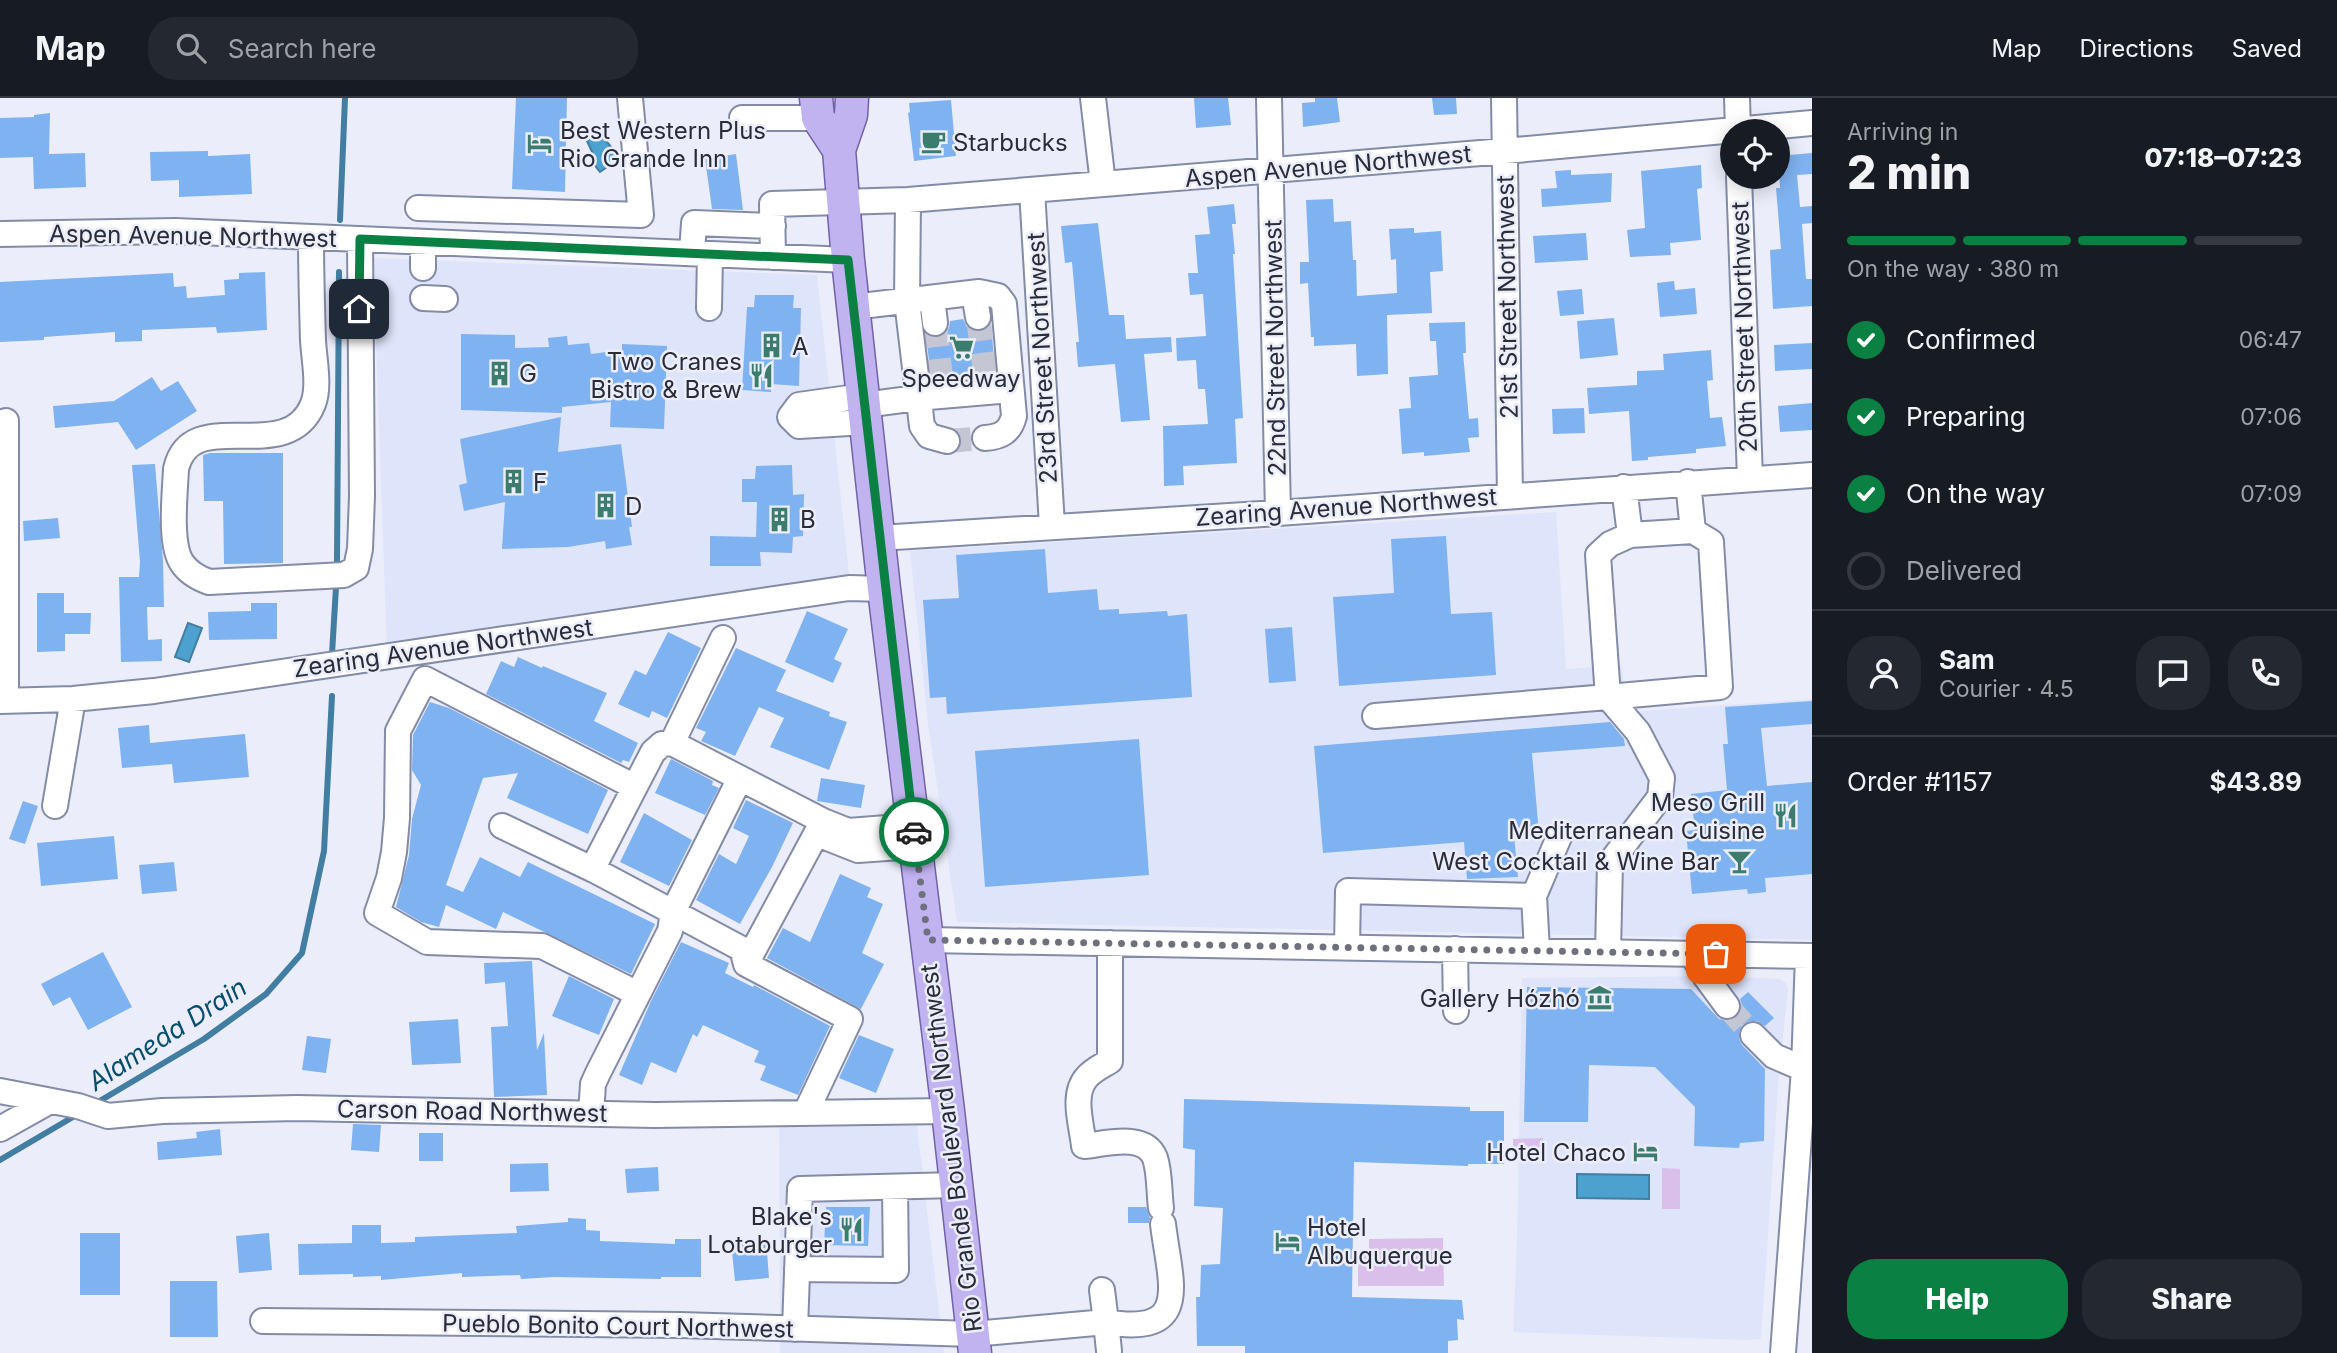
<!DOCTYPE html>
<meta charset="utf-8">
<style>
body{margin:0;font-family:Inter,sans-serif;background:#242831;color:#f1f3f6;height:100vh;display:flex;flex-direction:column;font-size:26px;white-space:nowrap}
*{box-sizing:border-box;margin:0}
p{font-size:23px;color:#9ea1a6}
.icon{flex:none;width:38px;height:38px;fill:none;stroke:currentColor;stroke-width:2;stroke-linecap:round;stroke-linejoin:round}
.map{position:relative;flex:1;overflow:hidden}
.drawer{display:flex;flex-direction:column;background:#171b24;width:525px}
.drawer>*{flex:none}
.fabs{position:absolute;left:1720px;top:21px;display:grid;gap:14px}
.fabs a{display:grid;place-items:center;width:70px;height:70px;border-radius:50%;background:#171b24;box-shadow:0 4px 18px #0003;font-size:35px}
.pin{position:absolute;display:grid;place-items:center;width:60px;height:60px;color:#fff;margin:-30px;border-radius:14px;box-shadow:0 4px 10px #0006}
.courier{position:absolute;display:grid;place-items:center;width:70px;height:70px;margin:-35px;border:5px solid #0b8043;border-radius:50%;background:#fff;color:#222;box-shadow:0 2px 9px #0007}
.headline em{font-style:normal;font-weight:800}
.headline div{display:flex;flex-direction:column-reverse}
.headline{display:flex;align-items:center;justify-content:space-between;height:119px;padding:0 35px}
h1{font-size:46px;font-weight:800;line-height:52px}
.bar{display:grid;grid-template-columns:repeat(4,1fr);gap:10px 7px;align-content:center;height:84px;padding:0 35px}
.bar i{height:9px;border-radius:5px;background:#363941}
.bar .active{background:#0b8043}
.bar p{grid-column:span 4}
.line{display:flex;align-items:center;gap:18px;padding:0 35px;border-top:2px solid #363941}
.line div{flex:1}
.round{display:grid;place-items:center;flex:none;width:74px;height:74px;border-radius:28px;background:#242831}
ol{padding:0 35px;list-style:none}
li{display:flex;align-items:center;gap:21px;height:77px}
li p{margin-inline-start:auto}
li .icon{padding:7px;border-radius:50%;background:#0b8043;color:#fff;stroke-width:4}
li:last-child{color:#9ea1a6}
li i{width:38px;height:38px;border:4px solid #363941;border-radius:50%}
.button{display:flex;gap:14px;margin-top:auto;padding:14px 35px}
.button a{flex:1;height:80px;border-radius:28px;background:#0b8043;color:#fff;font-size:28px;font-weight:800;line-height:80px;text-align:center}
.button a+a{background:#242831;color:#f1f3f6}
header{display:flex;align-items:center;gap:42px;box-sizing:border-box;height:98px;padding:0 35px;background:#171b24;border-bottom:2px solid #363941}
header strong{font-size:33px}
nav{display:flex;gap:38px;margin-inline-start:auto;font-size:24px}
.search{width:490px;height:63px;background:#242831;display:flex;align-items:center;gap:18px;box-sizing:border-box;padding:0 24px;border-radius:28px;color:#9ea1a6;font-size:26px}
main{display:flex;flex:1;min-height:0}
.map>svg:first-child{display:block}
</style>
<header>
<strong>Map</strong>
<div class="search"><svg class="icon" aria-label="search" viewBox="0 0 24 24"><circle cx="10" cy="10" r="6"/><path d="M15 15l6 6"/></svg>Search here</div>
<nav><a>Map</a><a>Directions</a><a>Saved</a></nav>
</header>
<main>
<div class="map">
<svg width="1812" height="1255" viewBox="0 0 1812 1255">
<rect width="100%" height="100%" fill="#ebeefa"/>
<path fill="#dee4fa" d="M373,160L817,177L850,485L387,553Z
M1556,414L1566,571L1622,567L1626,614L1812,601V842L957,824L928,626L910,453Z
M1721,878L1780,881L1786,885L1788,892L1779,975L1761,1241L1746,1242L1513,1234L1517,1141L1522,880Z
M917,1028L944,1255H780L779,1029Z"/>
<path fill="#dbbfeb" d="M1543,1040L1544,1061H1513V1041Z
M1662,1070L1680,1071V1111H1662Z
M1443,1140L1444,1188H1358V1153L1369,1156V1141Z"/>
<path fill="#4ca1ce" stroke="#427ea1" stroke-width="2" d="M599,34L620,60L600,74L592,64L594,58L587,43Z
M188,525L202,530L189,564L175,559Z
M1577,1076L1649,1077V1101L1577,1100Z"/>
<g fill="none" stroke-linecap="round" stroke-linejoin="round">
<path stroke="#427ea1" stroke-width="6" d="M340,122L345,0
M337,464L339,174
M332,556L336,489
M93,1007L204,941L266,896L302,855L324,753L332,598
M0,1062L78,1016"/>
</g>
<path fill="#7fb2f0" d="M516,0H567L565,94L512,91Z
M1194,0H1228L1231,27L1196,30Z
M1315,0H1337L1340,24L1303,29L1302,5L1315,4Z
M1432,0H1456L1457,16L1434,17Z
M951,2L956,58L914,63L908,15L910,14L909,5Z
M50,15L49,56L85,55L86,89L34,91L33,59L0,60V20L34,19V17Z
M208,53V58L250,56L252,96L179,99V82L151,83L150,54Z
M1812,55V76L1797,77L1800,109L1812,108V125L1802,126L1806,181H1812V208L1773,211L1770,152L1781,151L1776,90H1780L1778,58Z
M736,56L743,112L712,111L705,61Z
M1701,67L1702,90L1697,91L1701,142L1670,145L1671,157L1630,159L1627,132L1645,130L1641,73Z
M1571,72V77L1612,75L1611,104L1542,109L1541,91L1557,90L1555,73Z
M1333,101L1334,124L1351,123L1353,162H1356L1357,198L1397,195L1396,161L1391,162L1389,131L1414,130V135L1441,133L1443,173L1430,174L1432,215L1387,217L1388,276L1357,278L1356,246L1314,248V239H1311L1308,185L1300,186V164H1309L1306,102Z
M1234,106L1236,126H1232L1235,156H1233L1243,320L1235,321L1237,365L1183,368L1184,387L1164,388L1163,328L1208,326L1205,291H1198L1196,262L1177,263L1176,240L1206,238L1203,196L1190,197L1188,175H1198L1195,137L1210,136L1207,109Z
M1098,125L1109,217H1124L1126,241L1171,239L1172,254L1144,256L1150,322L1121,324L1115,266L1078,269L1076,244H1079L1072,164L1065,165L1061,128Z
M1586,135L1588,162L1535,165L1533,138Z
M265,174L267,232L217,235L216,229L142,232V243L115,244V234L44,239V242L0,244V184L173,175L174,189L186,188L187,200L225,197L224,182L239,181V175Z
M1674,183L1675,192L1695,190L1697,216L1660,219L1657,185Z
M1582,191L1584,216L1560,218L1557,193Z
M755,197H794L793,210H801L799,288L771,286V294L742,292L747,209H754Z
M1614,220L1618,257L1580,261L1577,223Z
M963,221L967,229L973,233H981L991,226L995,272L931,281L926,236L936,240L943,237L949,230L950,223Z
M1465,224L1466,255H1463L1469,321L1478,320L1479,339L1468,340L1470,354L1424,358V354L1402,356L1399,311L1411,310L1409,279L1438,277L1436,243H1430L1429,225Z
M461,236L515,237V250L549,249L548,240L567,238L568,247L589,245L591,256L622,252V246L667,248L664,331L610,329L611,304L562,309V315L461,312Z
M1812,245V271L1775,273L1774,247Z
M1711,252L1713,282L1707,283L1710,320L1722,319L1726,348L1696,351V355L1648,359V362L1632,363L1629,313L1589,316L1587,290L1637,287V273L1664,272L1663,256Z
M152,279L161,293L178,283L197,313L136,352L118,324L55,330L53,308L114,303Z
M1812,305V332L1780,334L1778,308Z
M1584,310L1585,335L1553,336L1552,311Z
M561,319L558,354L621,346L632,429H629L632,447L606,451L605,443L568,449L502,451L505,404L464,413L459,387L467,385L460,341Z
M210,355H283V465L224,466L223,403H204L203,357Z
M155,366L163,463L164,509H147L148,542L162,541V563L121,564L119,479H139L140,464L132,367Z
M792,367L793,397L804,396L803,438L793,439L792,455L760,454L761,468H710V438L756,439L757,404H742V381H755L756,368Z
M58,420L60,440L24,443L23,423Z
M1446,438L1451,516L1492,514L1496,577L1339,588L1333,499L1394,495L1391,441Z
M1045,451L1048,495L1097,491L1099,512L1119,511V516L1167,513L1168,518L1187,516L1192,599L947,616L946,599L930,600L923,502L959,500L956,457Z
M37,495H64V515H91L90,536H65V553L37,554Z
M251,505H277V541L209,542L208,514L251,513Z
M807,513L848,531L834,561L842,565L833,585L785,564Z
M1292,529L1296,583L1269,585L1265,531Z
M668,534L701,550L667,620L652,613L649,620L618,606L635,572L646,577Z
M736,550L786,572L776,593L830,614L829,618L847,624L829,672L770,649L784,620L759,609L735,658L701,643L706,634L696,630Z
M518,559L542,570L543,568L607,595L594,623L638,645L629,664L623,662L621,665L486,596L501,563L514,569Z
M1812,603V626L1761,630L1767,688L1812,684V776L1765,780L1766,794L1748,796L1747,791L1692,796L1686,733L1695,732L1691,696L1727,692L1723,646H1728L1725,609Z
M430,604L449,610L608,692L588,736L507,700L518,675L483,680L446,787L463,794L480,759L520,779L528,764L655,826L631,876L503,814L496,831L446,807L439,829L421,824L396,809L409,757L412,721L421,687L412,672L413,637Z
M1610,624L1624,641L1625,648L1532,655L1539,736L1514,738L1518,779L1467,781L1464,744L1323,755L1314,648Z
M149,627L150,645L245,636L249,679L174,685L172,666L122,670L118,630Z
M1139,641L1149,777L985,789L975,653Z
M671,661L713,683L712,687L719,690L705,717L655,695Z
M821,680L865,687L861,710L817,703Z
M746,702L793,725L772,769L740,826L696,802L719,756L736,766L749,738L733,730Z
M23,703L38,708L25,746L9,741Z
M644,715L692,742L669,788L620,764Z
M114,738L118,781L41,788L37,745Z
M174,764L177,793L142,796L139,767Z
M840,776L871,790L867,799L883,806L862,855L884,866L861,911L767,860L783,830L810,844Z
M681,844L729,865L725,875L753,889L754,887L830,928L798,997L760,982L766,968L754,964L759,953L703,927L697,939L693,936L676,975L651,964L642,987L619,977L651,903Z
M103,854L132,909L88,932L70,899L53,908L41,886Z
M532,863L537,952L544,935L547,997L494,999L491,929L508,928L505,884L485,886L484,865Z
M569,878L614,901L599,937L552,918Z
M1527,889L1691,891L1719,921L1728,923L1735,920L1740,915L1742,907L1740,901L1748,894L1774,920L1765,928L1757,923H1749L1742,927L1739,934V941L1742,947L1765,971L1764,1043L1740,1045L1739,1050L1694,1048L1695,1009L1655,969L1589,967L1588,1024H1524Z
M458,921L461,965L412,967L409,924Z
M859,937L894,951L876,995L839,980Z
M307,938L331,941L326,975L302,972Z
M1184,1001L1470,1009V1013H1504V1066H1468V1068L1354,1064L1352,1199L1462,1202L1464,1222L1457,1221L1458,1242L1448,1243V1255H1245V1248H1197L1196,1199H1200L1201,1167L1220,1166L1223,1110L1194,1108L1195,1052L1183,1050Z
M353,1026L381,1027L379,1054L351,1052Z
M220,1031L222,1057L158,1062L157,1044L197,1040L196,1034Z
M419,1035H443V1063H419Z
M548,1065L549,1093L510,1094V1066Z
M658,1069L659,1093L627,1095L625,1071Z
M826,1109H870L868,1148L824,1147Z
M1128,1109H1146L1150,1120L1149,1125H1128Z
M568,1120L586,1121V1132L600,1133V1143L675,1146V1141H701V1179H661V1181L554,1179L521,1181L520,1177L462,1179V1175L381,1182V1178L353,1179V1176L299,1177L298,1146L352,1145V1127H381V1145L415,1144V1139L517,1135L516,1128L568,1124Z
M80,1135H120V1197H80Z
M269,1135L272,1172L239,1175L236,1138Z
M766,1141L769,1180L735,1183L731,1144Z
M170,1183H217L218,1239H170Z"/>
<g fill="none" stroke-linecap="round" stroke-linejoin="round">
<path stroke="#c4c7d3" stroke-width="24" stroke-dasharray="24 12" stroke-linecap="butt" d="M978,219L985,274
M935,225L941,280
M947,343L985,340
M1727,908L1753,937"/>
<defs>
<path id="minor" d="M1093,0L1103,86
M1269,0L1278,415
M1504,0L1510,398
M1737,0L1738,33
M742,20H818
M1739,79L1750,380
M1032,92L1052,428
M908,102L907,203L922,328L929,338L947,343
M418,110L641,117L630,0
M0,136L175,133L848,162
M311,139C311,174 312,208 313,242C314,262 320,288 313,306C287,371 191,304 176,371C175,395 169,446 182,465C188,474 198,480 209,484L344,477L356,470L360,451L362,398L360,141
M692,155L694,125L773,128
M773,159L772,106L908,102L1505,53L1812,25
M423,170V144
M974,195L978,219
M423,200L445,201
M932,200L935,225
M853,209L979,194L998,198L1004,206L1014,318C1010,334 1001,339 985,340
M709,210L710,156
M863,298L799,307L790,319L799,328L866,324
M864,307L917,300L1011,292
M1624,389L1630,437L1693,433L1688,384
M1630,437L1610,446L1598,457L1608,599L1720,589L1711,444L1693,433
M879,440L1278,415L1812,377
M0,603L73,601L154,593L849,490L884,491
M6,603V323
M1375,618L1608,599L1638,634L1662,680L1660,699L1610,765L1608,854
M672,645L823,723L848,733L913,728
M633,688L425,581L398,633L397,720L394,754L389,780L377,815L427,844L542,848L638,896
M55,708L73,601
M502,728L594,772L742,851L746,866L850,921L806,1014
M820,737L858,752L915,748
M594,772L597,762L653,654L662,646L672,645L723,540
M1534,798L1559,739
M928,842L1812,858
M1110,845V963C1102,968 1093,972 1087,979C1071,996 1082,1028 1084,1048C1105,1046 1145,1034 1155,1060C1160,1075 1159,1095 1161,1110
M1347,849L1348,793L1534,798L1537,853
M1455,851L1456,913
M1692,856L1705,878L1727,908
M746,866L823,723
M1753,937L1774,958L1804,971
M0,993L78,1008L108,1018L162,1013L297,1010L655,1017L948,1013
M591,1016L593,986L598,975L670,833L673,814L740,680
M0,1031L50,1003
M797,1171L896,1172L895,1089
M263,1223L680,1227L973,1236L1106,1224L1102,1192
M795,1231L800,1091L956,1087
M1109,1253L1106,1224C1193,1239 1170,1185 1163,1126
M1783,1255L1804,971L1808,858"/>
<path id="major" d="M816,0L818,20L839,52
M852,0L851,17L839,52L848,162L884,491L948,1013L975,1255"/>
</defs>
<use href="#minor" stroke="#848ba6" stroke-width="28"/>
<use href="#major" stroke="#7262a9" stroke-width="35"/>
<use href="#minor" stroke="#fff" stroke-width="24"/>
<use href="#major" stroke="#c1b2f0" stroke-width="32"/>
</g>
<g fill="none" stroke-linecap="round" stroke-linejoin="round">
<path stroke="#6e717c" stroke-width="7" stroke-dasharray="0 12.6" d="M914,734L928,842L1716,856"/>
<path stroke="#0b8043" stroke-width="9" d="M359,211L360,141L848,162L914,734"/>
</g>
<defs>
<symbol id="cafe-bare" viewBox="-9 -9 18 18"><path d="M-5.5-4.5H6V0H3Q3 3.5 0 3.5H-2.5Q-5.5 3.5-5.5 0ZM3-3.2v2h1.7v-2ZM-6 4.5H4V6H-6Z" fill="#3b7c6c" stroke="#ebeefa" stroke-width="2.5" paint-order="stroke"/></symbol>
<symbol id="hotel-bare" viewBox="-9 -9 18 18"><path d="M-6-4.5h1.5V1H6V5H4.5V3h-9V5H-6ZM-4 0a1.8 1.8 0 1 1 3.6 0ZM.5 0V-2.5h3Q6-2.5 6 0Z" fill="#3b7c6c" stroke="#ebeefa" stroke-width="2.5" paint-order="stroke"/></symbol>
<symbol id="building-bare" viewBox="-9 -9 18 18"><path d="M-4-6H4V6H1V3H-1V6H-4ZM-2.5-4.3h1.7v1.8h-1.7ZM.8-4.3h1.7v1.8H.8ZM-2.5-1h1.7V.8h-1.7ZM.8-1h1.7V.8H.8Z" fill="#3b7c6c" stroke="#ebeefa" stroke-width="2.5" paint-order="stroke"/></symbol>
<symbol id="supermarket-bare" viewBox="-9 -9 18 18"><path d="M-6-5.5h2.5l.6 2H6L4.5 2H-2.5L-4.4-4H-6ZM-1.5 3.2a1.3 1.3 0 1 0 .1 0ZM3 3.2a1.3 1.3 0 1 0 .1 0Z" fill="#3b7c6c" stroke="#ebeefa" stroke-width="2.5" paint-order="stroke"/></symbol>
<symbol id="restaurant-bare" viewBox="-9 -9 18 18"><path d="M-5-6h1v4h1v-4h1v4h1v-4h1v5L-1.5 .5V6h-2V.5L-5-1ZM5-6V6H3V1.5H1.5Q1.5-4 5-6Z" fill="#3b7c6c" stroke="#ebeefa" stroke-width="2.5" paint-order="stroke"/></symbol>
<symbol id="bar-bare" viewBox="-9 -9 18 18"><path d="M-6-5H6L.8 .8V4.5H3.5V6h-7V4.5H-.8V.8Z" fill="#3b7c6c" stroke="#ebeefa" stroke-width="2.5" paint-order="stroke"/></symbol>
<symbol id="museum-bare" viewBox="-9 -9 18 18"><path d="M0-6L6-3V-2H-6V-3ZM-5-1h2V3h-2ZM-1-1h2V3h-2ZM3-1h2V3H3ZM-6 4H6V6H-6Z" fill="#3b7c6c" stroke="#ebeefa" stroke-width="2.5" paint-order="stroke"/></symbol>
</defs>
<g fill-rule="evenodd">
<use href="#cafe-bare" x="916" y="26" width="35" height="35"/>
<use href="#hotel-bare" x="522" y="28" width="35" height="35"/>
<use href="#building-bare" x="754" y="230" width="35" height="35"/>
<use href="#supermarket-bare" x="944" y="232" width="35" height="35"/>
<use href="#building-bare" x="482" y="258" width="35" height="35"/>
<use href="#restaurant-bare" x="744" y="260" width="35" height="35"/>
<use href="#building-bare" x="496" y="366" width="35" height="35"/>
<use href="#building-bare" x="588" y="390" width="35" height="35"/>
<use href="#building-bare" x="762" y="404" width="35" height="35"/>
<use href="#restaurant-bare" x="1768" y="700" width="35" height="35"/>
<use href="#bar-bare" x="1722" y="746" width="35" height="35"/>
<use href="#museum-bare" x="1582" y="882" width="35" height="35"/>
<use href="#hotel-bare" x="1628" y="1036" width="35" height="35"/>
<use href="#restaurant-bare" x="834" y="1114" width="35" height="35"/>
<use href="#hotel-bare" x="1270" y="1126" width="35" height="35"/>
</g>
<g text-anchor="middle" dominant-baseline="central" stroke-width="5" stroke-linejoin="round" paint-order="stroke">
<g font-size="24" fill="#2a2d38" stroke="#ebeefa" text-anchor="start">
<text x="560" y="32">Best Western Plus<tspan x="560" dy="28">Rio Grande Inn</tspan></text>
<text x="953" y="44">Starbucks</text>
<text x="792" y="248">A</text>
<text x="742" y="263" text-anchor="end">Two Cranes<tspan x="742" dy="28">Bistro &amp; Brew</tspan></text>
<text x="519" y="275">G</text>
<text x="961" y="280" text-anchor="middle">Speedway</text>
<text x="533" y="384">F</text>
<text x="625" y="408">D</text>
<text x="800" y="421">B</text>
<text x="1765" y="704" text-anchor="end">Meso Grill<tspan x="1765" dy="28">Mediterranean Cuisine</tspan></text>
<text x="1719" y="763" text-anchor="end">West Cocktail &amp; Wine Bar</text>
<text x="1580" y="900" text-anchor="end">Gallery Hózhó</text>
<text x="1626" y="1054" text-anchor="end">Hotel Chaco</text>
<text x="832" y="1118" text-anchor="end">Blake's<tspan x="832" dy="28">Lotaburger</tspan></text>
<text x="1307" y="1129">Hotel<tspan x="1307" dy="28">Albuquerque</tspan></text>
</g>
<g font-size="24" fill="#2a2d38" stroke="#ebeefa">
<text transform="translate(1328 68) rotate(-5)">Aspen Avenue Northwest</text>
<text transform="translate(193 138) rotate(1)">Aspen Avenue Northwest</text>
<text transform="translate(1507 199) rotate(-91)">21st Street Northwest</text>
<text transform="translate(1744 229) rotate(-92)">20th Street Northwest</text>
<text transform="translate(1275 250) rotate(-91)">22nd Street Northwest</text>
<text transform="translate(1042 260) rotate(-93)">23rd Street Northwest</text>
<text transform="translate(1346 409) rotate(-4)">Zearing Avenue Northwest</text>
<text transform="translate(443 550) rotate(-8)">Zearing Avenue Northwest</text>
<text transform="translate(472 1013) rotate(1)">Carson Road Northwest</text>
<text transform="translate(951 1050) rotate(-97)">Rio Grande Boulevard Northwest</text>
<text transform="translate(618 1228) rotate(1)">Pueblo Bonito Court Northwest</text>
</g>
<g font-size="26" font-style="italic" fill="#074e6d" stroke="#ebeefa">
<text transform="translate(167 936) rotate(-33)">Alameda Drain</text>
</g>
</g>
</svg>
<div class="fabs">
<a><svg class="icon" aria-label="locate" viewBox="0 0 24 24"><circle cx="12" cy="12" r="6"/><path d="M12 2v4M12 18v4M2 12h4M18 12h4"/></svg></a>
</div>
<div class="pin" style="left:1716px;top:856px;background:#ea580c"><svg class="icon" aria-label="bag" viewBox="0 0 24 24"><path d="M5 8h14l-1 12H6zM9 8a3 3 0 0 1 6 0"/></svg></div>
<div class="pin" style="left:359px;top:211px;background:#1f2937"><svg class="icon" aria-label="home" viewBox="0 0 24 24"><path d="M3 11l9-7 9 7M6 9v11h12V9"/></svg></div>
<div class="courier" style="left:914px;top:734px"><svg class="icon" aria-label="car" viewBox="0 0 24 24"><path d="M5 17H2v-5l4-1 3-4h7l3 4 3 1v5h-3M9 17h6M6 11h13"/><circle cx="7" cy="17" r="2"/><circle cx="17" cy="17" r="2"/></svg></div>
</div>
<section class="drawer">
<div class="headline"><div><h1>2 min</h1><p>Arriving in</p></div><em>07:18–07:23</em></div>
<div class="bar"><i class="active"></i><i class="active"></i><i class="active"></i><i></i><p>On the way · 380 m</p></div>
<ol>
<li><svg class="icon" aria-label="check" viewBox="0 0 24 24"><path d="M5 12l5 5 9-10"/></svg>Confirmed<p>06:47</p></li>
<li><svg class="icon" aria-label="check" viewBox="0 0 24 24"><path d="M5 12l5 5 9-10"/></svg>Preparing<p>07:06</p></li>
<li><svg class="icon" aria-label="check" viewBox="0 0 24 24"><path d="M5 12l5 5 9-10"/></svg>On the way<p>07:09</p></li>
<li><i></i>Delivered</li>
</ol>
<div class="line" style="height:126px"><a class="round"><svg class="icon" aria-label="person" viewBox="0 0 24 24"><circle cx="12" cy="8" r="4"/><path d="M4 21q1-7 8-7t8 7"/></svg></a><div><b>Sam</b><p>Courier · 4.5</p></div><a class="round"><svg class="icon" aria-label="chat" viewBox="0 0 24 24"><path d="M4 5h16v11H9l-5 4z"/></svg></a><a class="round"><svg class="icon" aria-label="phone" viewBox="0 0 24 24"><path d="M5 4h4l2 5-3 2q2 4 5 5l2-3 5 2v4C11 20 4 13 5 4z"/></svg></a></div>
<div class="line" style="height:91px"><div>Order #1157</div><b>$43.89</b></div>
<div class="button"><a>Help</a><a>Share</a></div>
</section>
</main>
